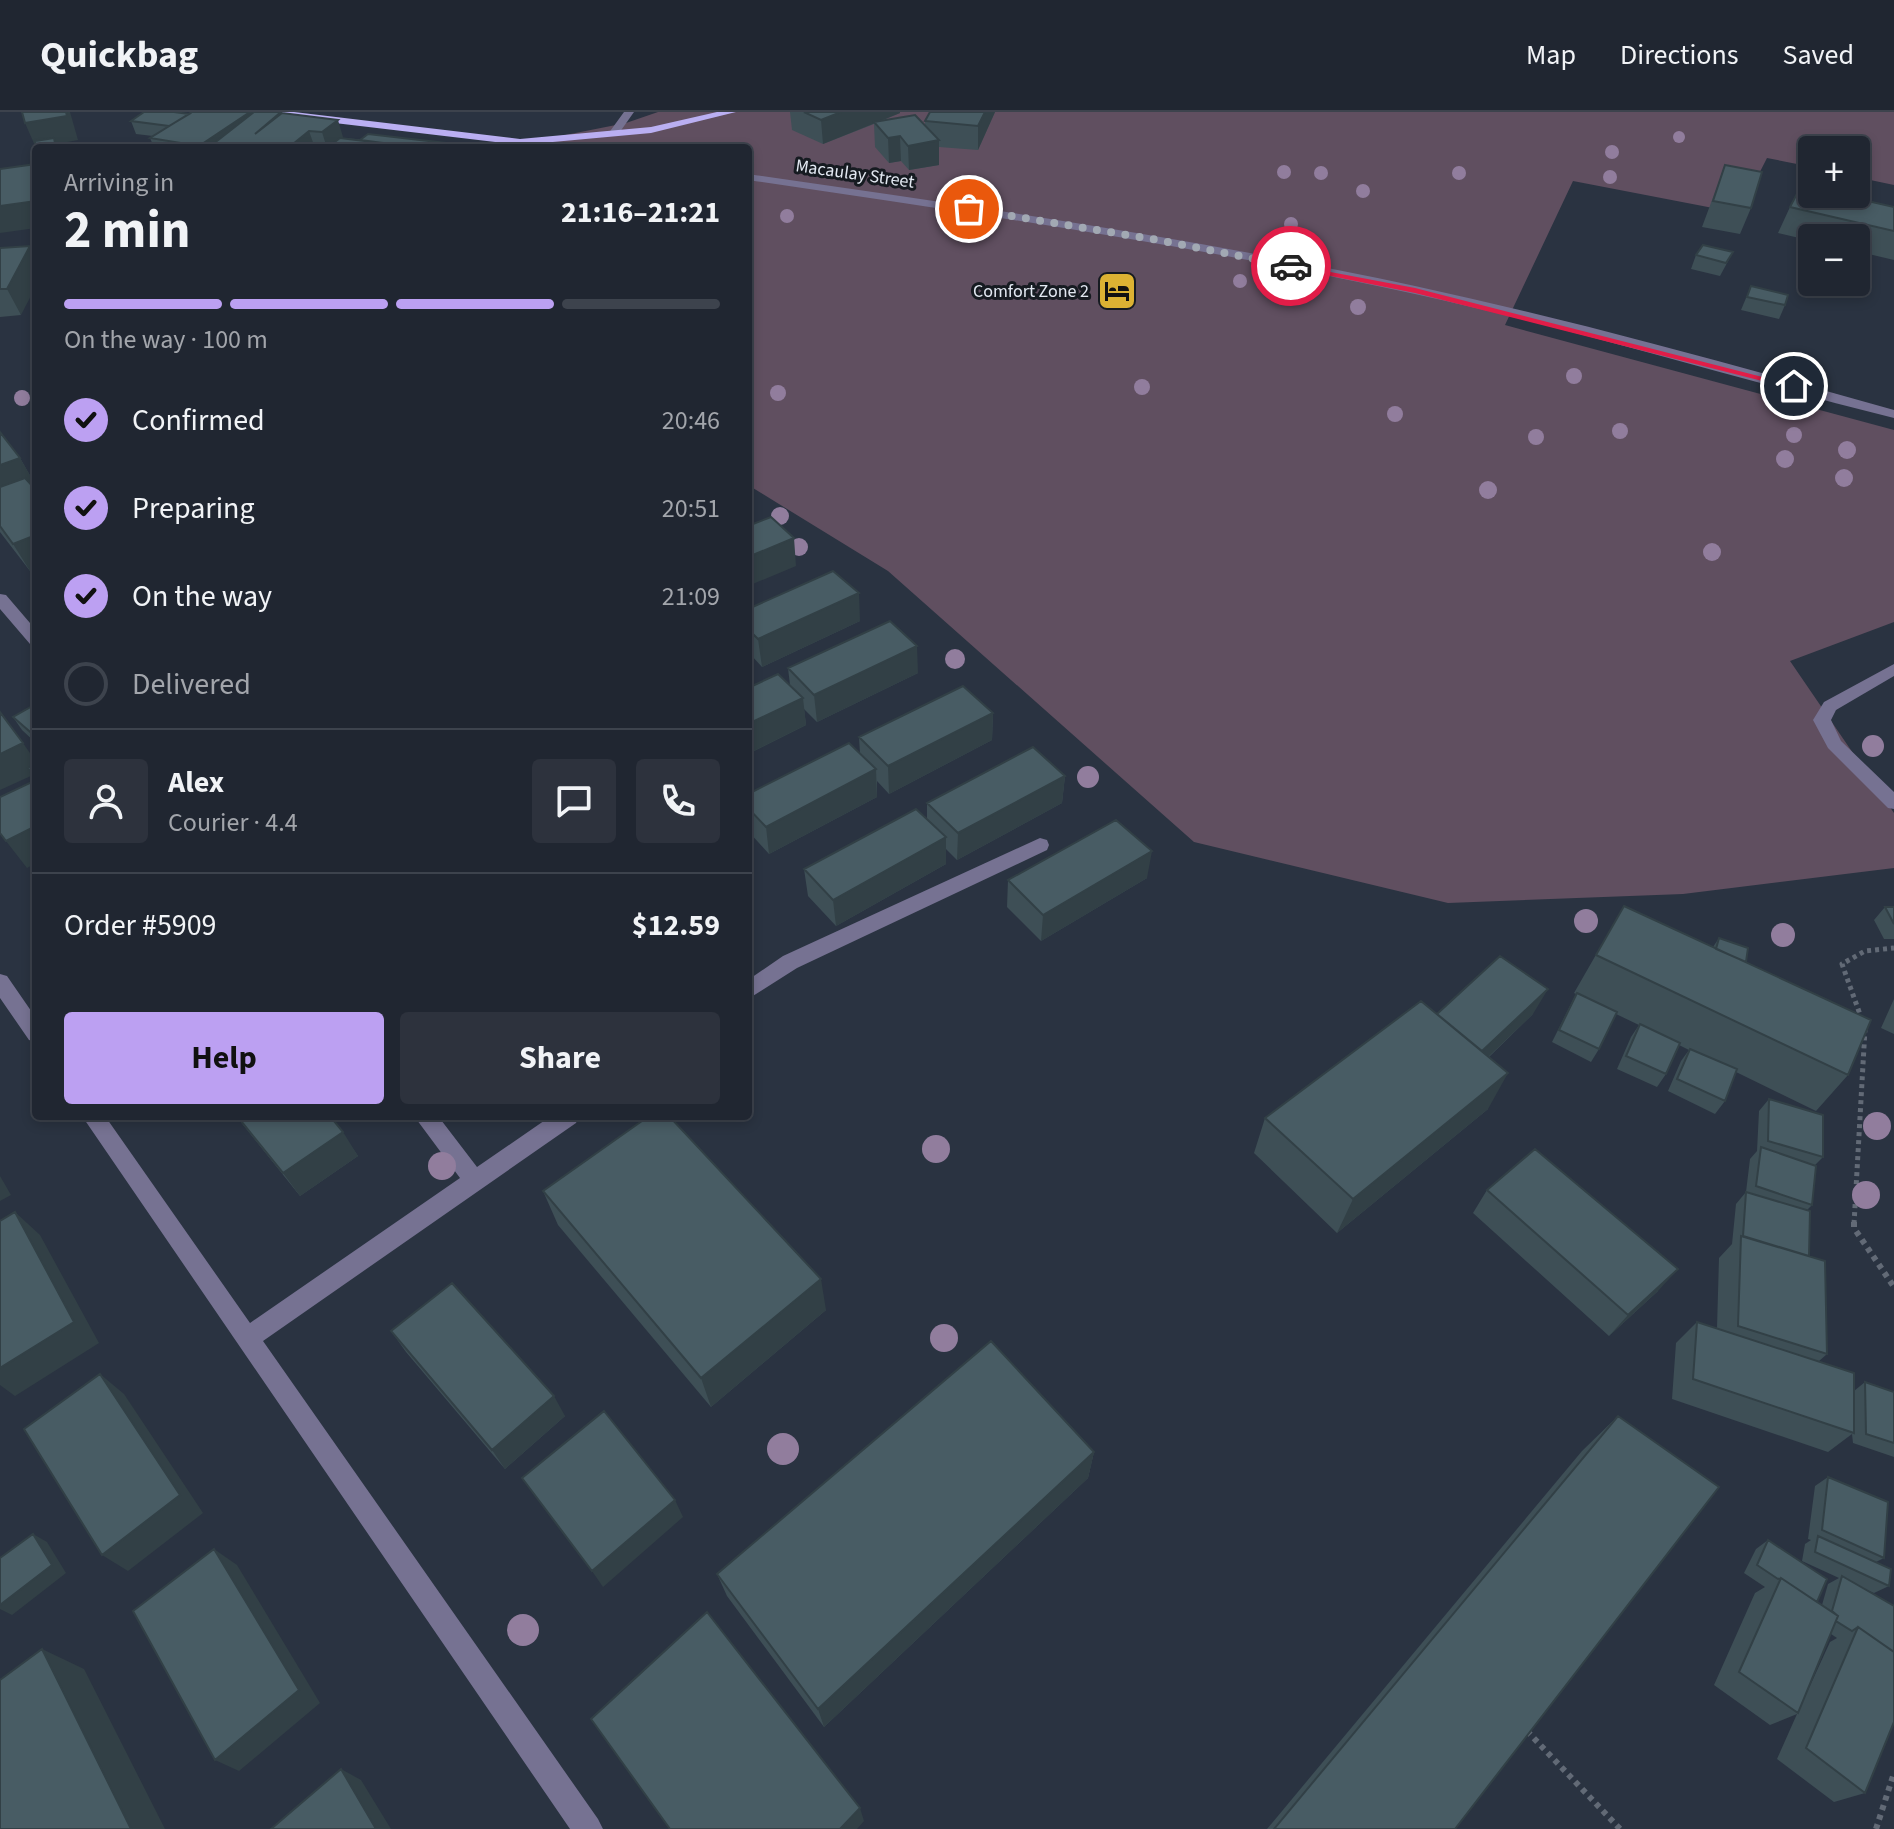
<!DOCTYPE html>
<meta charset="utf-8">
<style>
body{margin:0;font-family:"Source Sans 3",sans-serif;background:#2d323d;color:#f1f3f6;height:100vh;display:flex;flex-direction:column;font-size:30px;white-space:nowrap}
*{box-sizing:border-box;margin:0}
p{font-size:26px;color:#a2a5ab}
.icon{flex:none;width:44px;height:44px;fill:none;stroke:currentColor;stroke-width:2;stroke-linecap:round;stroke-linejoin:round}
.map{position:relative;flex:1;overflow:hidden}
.side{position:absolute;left:32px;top:32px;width:720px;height:976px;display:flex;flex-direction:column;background:#202631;border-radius:8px;box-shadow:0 4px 12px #0003,0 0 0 2px #3d434d}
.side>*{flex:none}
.fabs{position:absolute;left:1798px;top:24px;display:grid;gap:16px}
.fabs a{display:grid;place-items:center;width:72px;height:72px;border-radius:8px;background:#202631;box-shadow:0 4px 12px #0003,0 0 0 2px #3d434d;font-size:40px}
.pin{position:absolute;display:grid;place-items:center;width:68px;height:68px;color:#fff;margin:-34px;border:4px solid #fff;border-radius:50%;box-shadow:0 2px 8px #0007}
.courier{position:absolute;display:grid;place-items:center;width:80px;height:80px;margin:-40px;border:6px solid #e11d48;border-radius:50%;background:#fff;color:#222;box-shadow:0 2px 10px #0007}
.headline em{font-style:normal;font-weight:700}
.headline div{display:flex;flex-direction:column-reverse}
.headline{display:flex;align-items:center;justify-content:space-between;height:136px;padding:0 32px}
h1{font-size:52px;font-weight:700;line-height:60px}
.bar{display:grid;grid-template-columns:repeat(4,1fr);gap:12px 8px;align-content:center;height:96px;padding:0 32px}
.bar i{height:10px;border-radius:6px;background:#3d434d}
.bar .on{background:#bca0f2}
.bar p{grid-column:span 4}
.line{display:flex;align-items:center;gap:20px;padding:0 32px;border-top:2px solid #3d434d}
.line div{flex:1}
.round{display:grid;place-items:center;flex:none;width:84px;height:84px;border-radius:8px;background:#2d323d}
ol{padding:0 32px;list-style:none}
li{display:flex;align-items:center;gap:24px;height:88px}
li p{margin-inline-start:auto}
li .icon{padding:8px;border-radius:50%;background:#bca0f2;color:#111;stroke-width:4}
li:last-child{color:#a2a5ab}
li i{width:44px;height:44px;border:4px solid #3d434d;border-radius:50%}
.button{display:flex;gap:16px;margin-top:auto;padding:16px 32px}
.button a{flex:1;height:92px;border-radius:8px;background:#bca0f2;color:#111;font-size:32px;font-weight:700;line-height:92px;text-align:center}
.button a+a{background:#2d323d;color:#f1f3f6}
header{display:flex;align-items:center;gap:48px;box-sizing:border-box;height:112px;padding:0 40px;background:#202631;border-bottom:2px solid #3d434d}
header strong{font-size:38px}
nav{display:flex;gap:44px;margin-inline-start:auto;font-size:28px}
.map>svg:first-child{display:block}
</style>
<header>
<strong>Quickbag</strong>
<nav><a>Map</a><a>Directions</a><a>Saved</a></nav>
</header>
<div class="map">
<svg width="1894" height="1717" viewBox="0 0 1894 1717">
<rect width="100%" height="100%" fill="#2a3341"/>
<path fill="#604f60" d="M658,0H1894V73L1856,65V38H1812V55L1767,46L1739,101L1573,69L1505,213L1894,318V510L1790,549L1894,701V756L1683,782L1448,791L1194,730L888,459L748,373V36H520L525,31L626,11Z"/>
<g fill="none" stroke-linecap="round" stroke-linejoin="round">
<path stroke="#626a76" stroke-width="5" stroke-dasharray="4 4" stroke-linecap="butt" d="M1862,908L1842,852L1865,839L1894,836
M1854,1112L1865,917"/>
<path stroke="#626a76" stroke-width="6" stroke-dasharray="5 5" stroke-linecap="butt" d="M1854,1110V1116L1894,1175
M1527,1619L1620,1717
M1876,1717L1894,1661"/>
<path fill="#767292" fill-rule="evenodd" d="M624,0H634L617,24H609L608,22Z
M520,27L559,33L564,36L516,32L515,30Z
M748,62C971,94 1194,126 1415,174C1576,209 1735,253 1894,298V306C1734,266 1576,217 1415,182C1194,133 971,101 748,68Z
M0,482L6,483L36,518V533L30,532L0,497Z
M1894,552V564L1836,598L1831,608L1841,629L1894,680V697L1888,696L1828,636L1813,608L1824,590Z
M1040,726L1047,728L1049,733L1047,738L797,856L748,887V868L783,844Z
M0,862L7,864L36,906V930L29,928L0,886Z
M82,1004H105L250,1211L460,1066L414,1004H438L477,1055L551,1004H579L576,1011L263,1229L598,1707L603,1717H570Z"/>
<path fill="#baaff2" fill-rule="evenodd" d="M262,0H294L520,27L651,15L717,0H736L651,21L520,33L267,3Z"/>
</g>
<g fill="#917d9d">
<circle cx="1679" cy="25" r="6"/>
<circle cx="1612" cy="40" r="7"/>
<circle cx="1284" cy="60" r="7"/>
<circle cx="1321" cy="61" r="7"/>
<circle cx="1459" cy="61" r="7"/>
<circle cx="1610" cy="65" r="7"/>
<circle cx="1363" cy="79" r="7"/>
<circle cx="787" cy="104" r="7"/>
<circle cx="1291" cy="112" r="7"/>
<circle cx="1240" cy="169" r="7"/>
<circle cx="1358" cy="195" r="8"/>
<circle cx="1574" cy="264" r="8"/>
<circle cx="1142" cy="275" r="8"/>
<circle cx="778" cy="281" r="8"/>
<circle cx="22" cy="286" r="8"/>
<circle cx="1395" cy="302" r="8"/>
<circle cx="1620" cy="319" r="8"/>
<circle cx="1794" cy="323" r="8"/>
<circle cx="1536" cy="325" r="8"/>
<circle cx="1847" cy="338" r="9"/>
<circle cx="1785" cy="347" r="9"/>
<circle cx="1844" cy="366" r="9"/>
<circle cx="1488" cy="378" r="9"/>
<circle cx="780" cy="404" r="9"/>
<circle cx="799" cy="435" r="9"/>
<circle cx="1712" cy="440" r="9"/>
<circle cx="955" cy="547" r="10"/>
<circle cx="1873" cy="634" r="11"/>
<circle cx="1088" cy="665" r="11"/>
<circle cx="1586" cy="809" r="12"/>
<circle cx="1783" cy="823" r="12"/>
<circle cx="1877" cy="1014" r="14"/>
<circle cx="936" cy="1037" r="14"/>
<circle cx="442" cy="1054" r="14"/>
<circle cx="1866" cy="1083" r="14"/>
<circle cx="944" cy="1226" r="14"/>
<circle cx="783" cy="1337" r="16"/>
<circle cx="523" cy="1518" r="16"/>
</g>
<path fill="#3e4f56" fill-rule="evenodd" d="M790,0H900V1L881,9L925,14V9L930,0H995L978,38L939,35V53L909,58L901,49L889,51L875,35L874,12L823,32L792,18Z
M282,1L343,26L472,36H146L153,33L150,26L153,24L136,22L131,9L189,2Z
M1725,53L1751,96L1740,122L1702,115Z
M1790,95H1894V148L1856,139V126H1812V129L1778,121Z
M0,136L21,203L0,205Z
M1733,140L1720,164L1691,157L1696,143Z
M1751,174L1785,193L1779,207L1741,198Z
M0,320L20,346L36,374L33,375L36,378V457L30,459L0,420Z
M748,497L860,509L762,555L751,543L753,559L748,561Z
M788,556L918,561L817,610L804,597L806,613L748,642V576L790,573Z
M36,592V631L22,618L13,605Z
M993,601L992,628L889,682L877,669V685L769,742L748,719V682L860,642L859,625Z
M1065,664L1062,691L957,748L946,737V752L836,814L808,784L804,757L927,707V691Z
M1147,766L1041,829L1007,795L1008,768Z
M1624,794L1713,835L1719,826L1746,850L1848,963L1816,999L1736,960L1725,989L1715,1002L1668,979L1681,949L1689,938L1679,933L1666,962L1657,975L1617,957L1631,925L1639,913L1616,902L1599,937L1591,950L1552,930L1576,882L1574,881Z
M1885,795H1894V827H1884L1874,808Z
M1894,887V922L1881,916Z
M1533,902L1489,945L1488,997L1337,1121L1254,1041L1265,1006Z
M1769,987L1823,1045L1814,1054L1812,1093L1807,1098L1809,1144L1827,1242L1818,1250L1854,1279L1865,1270L1894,1280V1345L1853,1331L1852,1322L1828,1340L1672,1287L1676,1231L1697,1210L1717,1216L1719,1146L1732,1132L1736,1092L1746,1080L1750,1047L1757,1039L1759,999Z
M236,1004H330L358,1044L300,1084Z
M1487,1078L1658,1179L1609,1224L1473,1101Z
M543,1079L826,1198L711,1295L558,1113Z
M391,1219L565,1304L505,1357L406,1240Z
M1618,1304L1455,1717H1267L1582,1339Z
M1094,1340L1088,1366L824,1615L727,1484L717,1462Z
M1828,1365L1884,1446L1876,1450L1889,1474L1874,1481L1865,1477V1681L1834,1690L1777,1647L1797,1602L1770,1613L1714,1573L1755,1481L1765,1475L1744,1461L1756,1437L1768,1428L1817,1490L1822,1493L1828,1472L1839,1466L1802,1449L1805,1432L1811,1428L1808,1427L1815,1374ZM1831,1522L1837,1526L1830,1530L1803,1589Z"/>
<path fill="#324046" d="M66,0H70L78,28L57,32L58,36H36L25,11Z
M250,0H281L289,24L236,36H200L199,34Z
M841,0H900V1L823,32L821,8Z
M985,0H995L978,38V14Z
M338,8L345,32L341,36H316L326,33L322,20Z
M309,19L315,36L310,34V36H288Z
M900,24L901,49L889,51L888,26Z
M939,28V53L909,58L908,34Z
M36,89V116L0,121V94Z
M30,134L36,146V174L21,203L7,177Z
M20,346L36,374L0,387V353Z
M36,423V455L32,450L36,457L30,459L13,432Z
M794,426L796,454L748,474V445Z
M859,481L860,509L762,555L758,527Z
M748,532H749L753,559L748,561Z
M917,534L918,561L817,610L814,583Z
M803,586L806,613L748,642V612Z
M993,601L992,628L889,682L888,654Z
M23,631L36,650V661L28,656L33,663L0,678V642Z
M876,657L877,685L769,742L766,715Z
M1065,664L1062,691L957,748L958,721Z
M36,714V751L27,756L6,729Z
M946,725V752L836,814L833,788Z
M1152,739L1147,766L1041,829L1043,803Z
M1548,877L1533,902L1465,967L1478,942Z
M1508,961L1488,997L1337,1121L1353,1087Z
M343,1020L358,1044L300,1084L283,1061Z
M0,1064L11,1083L0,1089Z
M15,1100L40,1123L99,1231L15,1284L0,1273V1256Z
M1678,1157L1658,1179L1609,1224L1628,1203Z
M821,1167L826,1198L711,1295L701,1266Z
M100,1262L124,1282L203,1401L128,1459L102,1443Z
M554,1284L565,1304L505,1357L492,1338Z
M1094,1340L1088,1366L824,1615L818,1597Z
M675,1388L683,1405L603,1475L592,1459Z
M33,1422L47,1430L66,1461L12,1503L0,1497V1493Z
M214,1437L237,1453L320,1591L239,1659L215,1648Z
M42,1537L84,1557L165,1717H131Z
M341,1657L361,1668L391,1717H376Z
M860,1696L864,1709L857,1717H840Z"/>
<path fill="#485c64" stroke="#324046" stroke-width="2" d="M22,0H66L67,4L25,11Z
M144,0H174L189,2L169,14L131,9Z
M192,0H250L199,34L150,26Z
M254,0H281L255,22L282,1L338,8L322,20L309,19L288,36H208Z
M804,0H841L821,8Z
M930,0H985L978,14L925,9Z
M915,3L939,28L908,34L900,24L888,26L874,10Z
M368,22L472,34L469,36H422L360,28Z
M54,26L56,36H36V37L35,29Z
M340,26L422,36H327Z
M327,33L316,36H311L310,34Z
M36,52V89L0,94V57Z
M1725,53L1762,60L1751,96L1713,89Z
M1801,74L1812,76V82H1837L1894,95V119L1790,95Z
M1703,133L1733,140L1726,151L1696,143Z
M30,134L7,177H0V136Z
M1751,174L1788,183L1785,193L1747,185Z
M0,320L20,346L0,353Z
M25,366L36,378V423L13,432L0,414V375Z
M771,405L794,426L748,445V414Z
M833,459L859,481L758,527L748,517V497Z
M890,509L917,534L814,583L788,556Z
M778,562L803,586L748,612V576Z
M963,574L993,601L888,654L859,625Z
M36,592V625L13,605Z
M0,600L23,631L0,642Z
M849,631L876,657L766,715L748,696V682Z
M1033,635L1065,664L958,721L927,691Z
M36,652V666L28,656Z
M36,668V714L6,729L0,721V685Z
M916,697L946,725L833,788L804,757Z
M1116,708L1152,739L1043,803L1008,768Z
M1624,794L1871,908L1848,963L1596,843Z
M1885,795H1894V812Z
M1719,826L1748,836L1746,850L1716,837Z
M1500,844L1548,877L1482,939L1437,902Z
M1577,881L1617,900L1599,937L1559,918Z
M1421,889L1508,961L1353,1087L1265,1006Z
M1640,912L1680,931L1666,962L1626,944Z
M1690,937L1737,957L1725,989L1677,967Z
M1769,987L1823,1003V1045L1768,1029Z
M237,1004H330L343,1020L283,1061Z
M649,1004H669L821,1167L701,1266L543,1079Z
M1761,1035L1816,1054L1812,1093L1756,1074Z
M1535,1037L1678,1157L1628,1203L1487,1078Z
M1746,1080L1810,1099L1809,1144L1743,1124Z
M15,1100L74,1210L0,1256V1109Z
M1741,1124L1825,1149L1827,1242L1738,1214Z
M452,1171L554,1284L492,1338L391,1219Z
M1697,1210L1854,1261V1321L1693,1267Z
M991,1229L1094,1340L818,1597L717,1462Z
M100,1262L180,1383L102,1443L24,1317Z
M1865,1270L1894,1280V1331L1866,1322Z
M604,1299L675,1388L592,1459L522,1366Z
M1618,1304L1719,1375L1455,1717H1274Z
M1828,1365L1888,1390L1884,1446L1822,1418Z
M33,1422L52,1453L0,1493V1446Z
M1818,1424L1891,1457L1889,1474L1815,1440Z
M1768,1428L1827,1467L1817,1490L1781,1466L1778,1467L1757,1453Z
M214,1437L299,1578L215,1648L133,1499Z
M1842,1464L1894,1494V1540L1858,1515L1852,1519L1836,1509L1838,1504L1832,1499Z
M1781,1466L1838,1504L1798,1601L1739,1560Z
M707,1500L860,1696L840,1717H670L591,1607Z
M1858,1515L1894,1540V1610L1865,1681L1806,1636Z
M42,1537L131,1717H0V1568Z
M341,1657L376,1717H271Z"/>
<path fill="#e11d48" d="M1288,152L1415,176L1798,274L1794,277L1415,181L1291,156Z"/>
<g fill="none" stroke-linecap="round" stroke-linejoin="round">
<path stroke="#a2a9b3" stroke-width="8" stroke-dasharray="0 14.4" d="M969,97L1158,128L1291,154"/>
</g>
<defs>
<symbol id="hotel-square" viewBox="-11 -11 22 22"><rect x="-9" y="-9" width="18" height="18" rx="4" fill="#dcb233" stroke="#161b21"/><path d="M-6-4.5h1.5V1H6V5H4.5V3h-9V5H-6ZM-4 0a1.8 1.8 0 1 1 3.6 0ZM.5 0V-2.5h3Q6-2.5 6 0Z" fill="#111"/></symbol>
</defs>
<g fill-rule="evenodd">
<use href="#hotel-square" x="1095" y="157" width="44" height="44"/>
</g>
<g text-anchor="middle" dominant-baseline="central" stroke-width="6" stroke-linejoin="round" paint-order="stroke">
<g font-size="18" fill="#e2e8f1" stroke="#161b21">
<text transform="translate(855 62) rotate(8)">Macaulay Street</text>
</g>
<g font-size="18" fill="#e2e8f1" stroke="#161b21" text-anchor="end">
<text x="1089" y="179">Comfort Zone 2</text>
</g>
</g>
</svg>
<div class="fabs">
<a>+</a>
<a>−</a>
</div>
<div class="pin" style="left:969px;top:97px;background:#ea580c"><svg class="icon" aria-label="bag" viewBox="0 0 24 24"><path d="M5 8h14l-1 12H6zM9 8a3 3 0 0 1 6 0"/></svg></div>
<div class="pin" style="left:1794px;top:274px;background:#1f2937"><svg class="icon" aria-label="home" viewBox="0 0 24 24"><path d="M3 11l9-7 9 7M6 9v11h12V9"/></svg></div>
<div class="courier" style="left:1291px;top:154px"><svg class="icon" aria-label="car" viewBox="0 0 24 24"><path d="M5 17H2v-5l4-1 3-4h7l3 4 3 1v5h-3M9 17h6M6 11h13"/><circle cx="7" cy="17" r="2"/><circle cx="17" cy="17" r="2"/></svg></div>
<section class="side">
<div class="headline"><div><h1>2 min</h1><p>Arriving in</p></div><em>21:16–21:21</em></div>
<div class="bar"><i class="on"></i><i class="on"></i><i class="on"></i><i></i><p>On the way · 100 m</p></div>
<ol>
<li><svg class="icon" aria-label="check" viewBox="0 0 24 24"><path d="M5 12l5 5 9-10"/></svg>Confirmed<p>20:46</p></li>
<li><svg class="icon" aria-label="check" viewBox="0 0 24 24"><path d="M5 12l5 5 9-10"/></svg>Preparing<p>20:51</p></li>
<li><svg class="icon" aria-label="check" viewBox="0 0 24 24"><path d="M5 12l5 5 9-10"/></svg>On the way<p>21:09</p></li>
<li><i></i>Delivered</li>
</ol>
<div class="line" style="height:144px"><a class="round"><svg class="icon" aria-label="person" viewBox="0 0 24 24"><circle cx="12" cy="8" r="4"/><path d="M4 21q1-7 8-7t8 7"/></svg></a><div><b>Alex</b><p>Courier · 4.4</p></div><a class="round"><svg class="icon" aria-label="chat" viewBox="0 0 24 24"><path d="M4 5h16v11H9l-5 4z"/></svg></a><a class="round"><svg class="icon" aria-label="phone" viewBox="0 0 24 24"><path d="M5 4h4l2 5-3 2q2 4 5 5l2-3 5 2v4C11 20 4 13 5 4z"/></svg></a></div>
<div class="line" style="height:104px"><div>Order #5909</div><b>$12.59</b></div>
<div class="button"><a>Help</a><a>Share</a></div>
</section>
</div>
